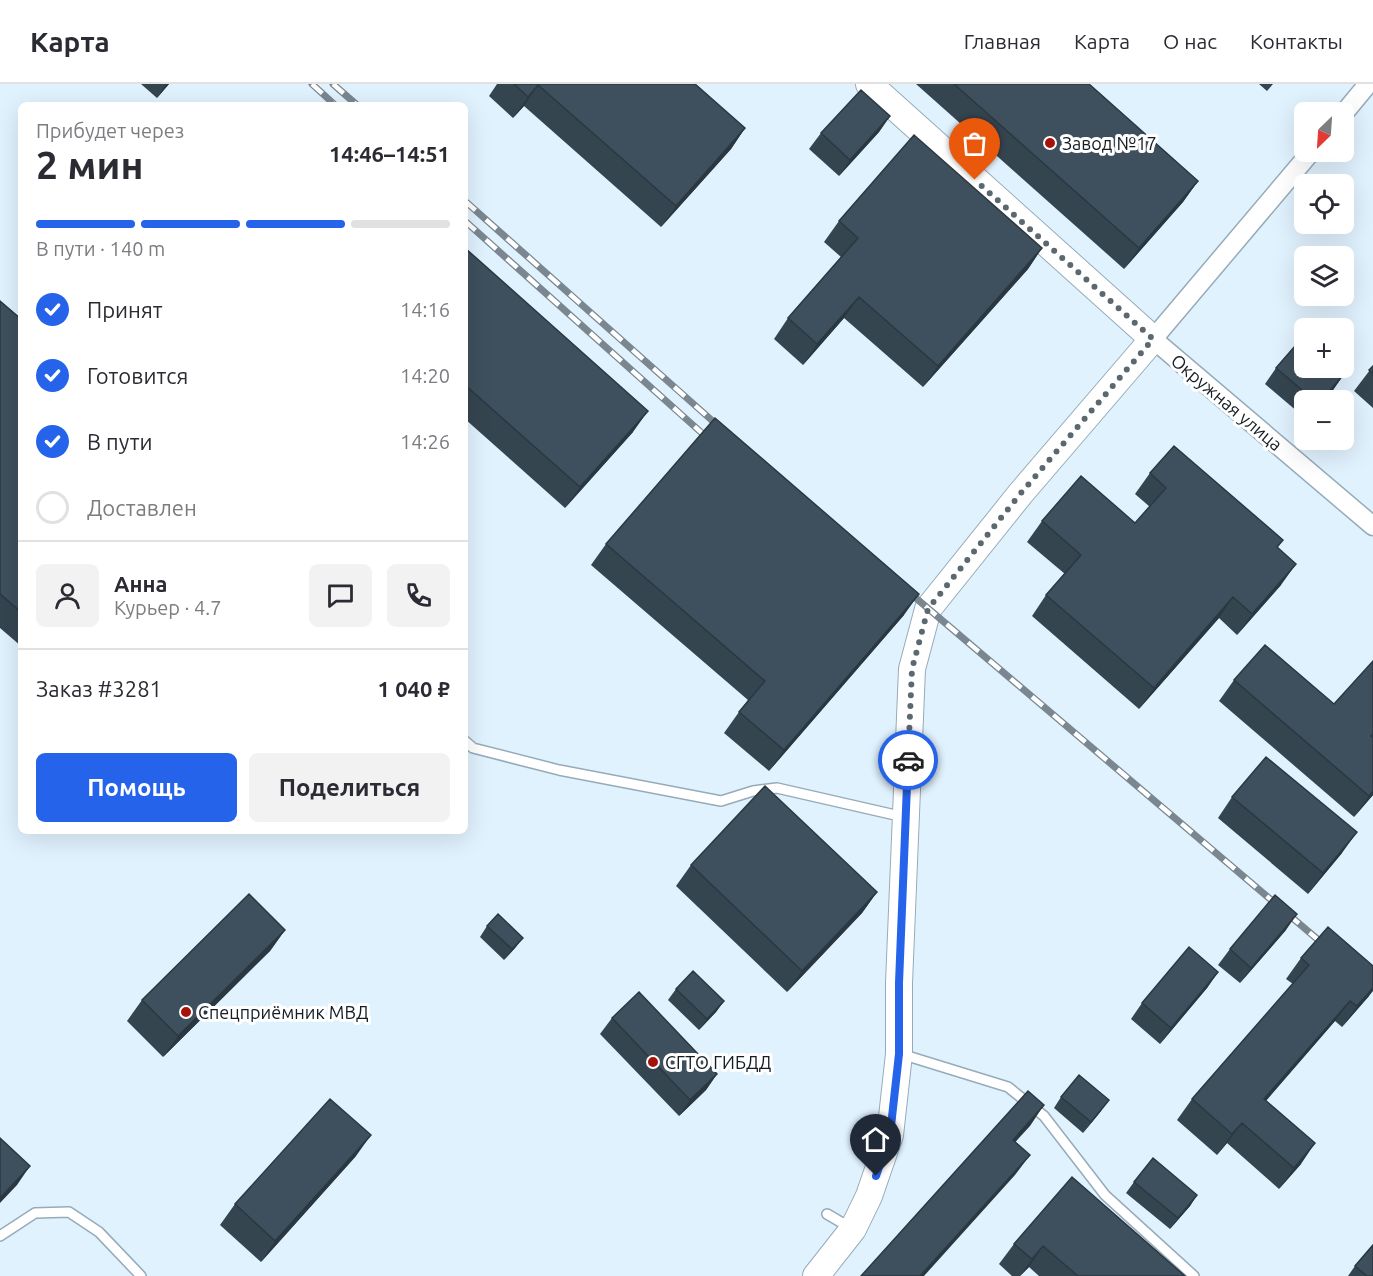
<!DOCTYPE html>
<html lang="ru">
<meta charset="utf-8">
<style>
body{margin:0;font-family:Ubuntu,sans-serif;background:#f2f2f3;color:#2b2b33;height:100vh;display:flex;flex-direction:column;font-size:22px;white-space:nowrap}
*{box-sizing:border-box;margin:0}
p{font-size:20px;color:#7c7c81}
.icon{flex:none;width:33px;height:33px;fill:none;stroke:currentColor;stroke-width:2;stroke-linecap:round;stroke-linejoin:round}
.map{position:relative;flex:1;overflow:hidden}
.details{position:absolute;left:18px;top:18px;width:450px;height:732px;display:flex;flex-direction:column;background:#fff;border-radius:9px;box-shadow:0 6px 24px #0002}
.details>*{flex:none}
.needle{width:39px;rotate:205deg}
.buttons{position:absolute;left:1294px;top:18px;display:grid;gap:12px}
.buttons a{display:grid;place-items:center;width:60px;height:60px;border-radius:9px;background:#fff;box-shadow:0 6px 24px #0002;font-size:30px}
.pin{position:absolute;display:grid;place-items:center;width:51px;height:51px;color:#fff;margin:-62px -26px;border-radius:50% 50% 50% 0;rotate:-45deg;box-shadow:0 0 6px #0007}
.pin .icon{rotate:45deg}
.courier{position:absolute;display:grid;place-items:center;width:60px;height:60px;margin:-30px;border:4px solid #2563eb;border-radius:50%;background:#fff;color:#222;box-shadow:0 2px 8px #0007}
.overview em{font-style:normal;font-weight:600}
.overview div{display:flex;flex-direction:column-reverse}
.overview{display:flex;align-items:center;justify-content:space-between;height:102px;padding:0 18px}
h1{font-size:39px;font-weight:600;line-height:45px}
.bar{display:grid;grid-template-columns:repeat(4,1fr);gap:9px 6px;align-content:center;height:72px;padding:0 18px}
.bar i{height:8px;border-radius:4px;background:#e1e1e2}
.bar .on{background:#2563eb}
.bar p{grid-column:span 4}
.line{display:flex;align-items:center;gap:15px;padding:0 18px;border-top:2px solid #e1e1e2}
.line div{flex:1}
.round{display:grid;place-items:center;flex:none;width:63px;height:63px;border-radius:9px;background:#f2f2f3}
ol{padding:0 18px;list-style:none}
li{display:flex;align-items:center;gap:18px;height:66px}
li p{margin-inline-start:auto}
li .icon{padding:6px;border-radius:50%;background:#2563eb;color:#fff;stroke-width:4}
li:last-child{color:#7c7c81}
li i{width:33px;height:33px;border:3px solid #e1e1e2;border-radius:50%}
.cta{display:flex;gap:12px;margin-top:auto;padding:12px 18px}
.cta a{flex:1;height:69px;border-radius:9px;background:#2563eb;color:#fff;font-size:24px;font-weight:600;line-height:69px;text-align:center}
.cta a+a{background:#f2f2f3;color:#2b2b33}
header{display:flex;align-items:center;gap:36px;box-sizing:border-box;height:84px;padding:0 30px;background:#fff;border-bottom:2px solid #e1e1e2}
header strong{font-size:28px}
nav{display:flex;gap:33px;margin-inline-start:auto;font-size:21px}
.map>svg:first-child{display:block}
</style>
<header>
<strong>Карта</strong>
<nav><a>Главная</a><a>Карта</a><a>О нас</a><a>Контакты</a></nav>
</header>
<div class="map">
<svg width="1373" height="1192" viewBox="0 0 1373 1192">
<rect width="100%" height="100%" fill="#e0f2fe"/>
<g fill="none" stroke-linecap="round" stroke-linejoin="round">
<defs>
<path id="lane" d="M465,657L473,664L559,686L721,717L753,707L777,704L904,733
M901,970L1008,1003L1044,1032L1105,1111L1194,1192
M827,1130L851,1144
M0,1152L35,1129L69,1128L99,1148L141,1192"/>
<path id="street" d="M1344,29L1368,0
M1311,68L1153,255L1373,442"/>
<path id="secondary" d="M816,1192L853,1145L869,1112L890,1051L899,970V899L912,585L928,525L1021,409L1153,255L869,0"/>
</defs>
<use href="#lane" stroke="#96abb9" stroke-width="12"/>
<use href="#street" stroke="#96abb9" stroke-width="21"/>
<use href="#secondary" stroke="#96abb9" stroke-width="28"/>
<use href="#lane" stroke="#fff" stroke-width="9"/>
<use href="#street" stroke="#fff" stroke-width="18"/>
<use href="#secondary" stroke="#fff" stroke-width="26"/>
<defs>
<path id="rail" d="M312,0L335,21
M333,0L357,21
M465,117L725,348
M465,137L713,359
M904,504L1329,865"/>
</defs>
<use href="#rail" stroke="#7a8790" stroke-width="7"/>
<use href="#rail" stroke="#fff" stroke-width="4.5" stroke-dasharray="14" stroke-linecap="butt"/>
</g>
<path fill="#354550" d="M141,0H169L157,14Z
M497,0H695L745,44L731,65L661,143L524,22L513,34L489,12Z
M916,0H1089L1198,97L1183,118L1124,185Z
M1259,0H1273L1267,7Z
M890,32L879,48L839,92L809,65L821,49Z
M839,137L1042,164L1028,185L923,303L844,234L803,281L774,255L788,234L841,173L824,158Z
M465,164L633,348L565,424L465,335Z
M0,217L21,235V562L0,544Z
M1373,282V324L1354,307Z
M1276,284L1344,290L1333,306L1324,316H1305V334L1265,300Z
M1150,389L1283,456L1277,464L1281,501L1237,551L1219,534L1139,625L1032,532L1046,511L1065,490L1027,458L1042,437L1135,439L1150,423L1135,410Z
M606,460L904,531L769,687L724,649L739,628L748,616L591,481Z
M1373,577V711L1354,733L1219,617L1234,596L1334,620Z
M1232,713L1342,769L1308,810L1218,734Z
M691,781L877,808L862,829L787,908L676,802Z
M487,842L523,854L515,864L504,876L480,853Z
M285,846L270,867L163,973L127,937L142,916Z
M1286,846L1240,899L1218,881L1230,865Z
M1301,874L1369,912L1342,943L1335,937L1266,1017L1301,1080L1279,1105L1227,1059L1217,1071L1177,1036L1192,1015L1293,900L1286,895Z
M1218,888L1207,904L1160,960L1131,935L1142,919Z
M676,905L724,917L716,928L699,946L668,916Z
M612,934L717,990L706,1006L679,1032L600,950Z
M1061,1013L1101,1027L1083,1049L1054,1024Z
M356,1072L261,1178L220,1141L235,1120Z
M1072,1093L1185,1192H1039L1029,1183L1020,1192H1012L999,1180L1014,1160Z
M1134,1098L1197,1111L1190,1122L1170,1145L1126,1109Z
M1355,1182L1373,1192H1348Z"/>
<path fill="#2b3841" d="M166,0H169L157,14Z
M538,1L524,22L513,34L528,13Z
M890,32L879,48L839,92L850,76Z
M745,44L731,65L661,143L676,122Z
M1198,97L1183,118L1124,185L1139,164Z
M1042,164L1028,185L923,303L938,282Z
M859,213L844,234L803,281L817,260Z
M1344,290L1333,306L1324,316H1322Z
M648,327L633,348L565,424L580,403Z
M1296,480L1281,501L1237,551L1252,530Z
M919,510L904,531L769,687L784,666Z
M1233,513L1219,534L1139,625L1154,604Z
M1373,707V711L1354,733L1369,712Z
M1357,748L1342,769L1308,810L1323,789Z
M877,808L862,829L787,908L802,887Z
M1297,830L1286,846L1240,899L1251,884Z
M285,846L270,867L163,973L178,952Z
M523,854L515,864L504,876L512,865Z
M1218,888L1207,904L1160,960L1171,944Z
M1373,904V907L1369,912L1342,943L1357,922Z
M724,917L716,928L699,946L707,935Z
M1350,917L1335,937L1249,1036L1264,1015Z
M717,990L706,1006L679,1032L690,1016Z
M1109,1016L1101,1027L1083,1049L1091,1038Z
M1044,1021L1030,1042L999,1076L1013,1056Z
M1242,1039L1227,1059L1217,1071L1232,1050Z
M371,1051L356,1072L261,1178L275,1157Z
M1315,1059L1301,1080L1279,1105L1294,1084Z
M1030,1071L1015,1091L924,1192H920Z
M30,1082L17,1101L0,1119V1114Z
M1197,1111L1190,1122L1170,1145L1178,1134Z
M1043,1162L1029,1183L1020,1192L1032,1175Z"/>
<path fill="#3e505d" stroke="#2b3841" stroke-width="1.5" d="M514,0H695L745,44L676,122L538,1L528,13Z
M954,0H1089L1198,97L1139,164Z
M861,6L890,32L850,76L821,49Z
M914,51L1042,164L938,282L859,213L817,260L788,234L858,154L839,137Z
M465,164L648,327L580,403L465,301Z
M0,217L21,235V528L0,510Z
M1302,254L1305,257V284H1336L1344,290L1322,316H1314L1276,284Z
M1373,282V290L1369,286Z
M715,334L919,510L784,666L739,628L765,597L606,460Z
M1174,362L1283,456L1277,463L1296,480L1252,530L1233,513L1154,604L1046,511L1081,471L1042,437L1081,392L1135,439L1166,404L1150,389Z
M1265,561L1334,620L1373,577V650L1371,652L1373,654V707L1369,712L1234,596Z
M1266,673L1357,748L1323,789L1232,713Z
M765,702L877,808L802,887L691,781Z
M249,810L285,846L178,952L142,916Z
M1275,811L1297,830L1251,884L1230,865Z
M498,830L523,854L512,865L487,842Z
M1328,843L1373,882V904L1357,922L1350,917L1264,1015L1315,1059L1294,1084L1242,1039L1232,1050L1192,1015L1309,881L1301,874Z
M1189,863L1218,888L1171,944L1142,919Z
M693,887L724,917L707,935L676,905Z
M639,908L717,990L690,1016L612,934Z
M1079,991L1109,1016L1091,1038L1061,1013Z
M1028,1007L1044,1021L1013,1056L1030,1071L920,1192H861Z
M330,1015L371,1051L275,1157L235,1120Z
M0,1054L30,1082L0,1114Z
M1153,1074L1197,1111L1178,1134L1134,1098Z
M1072,1093L1185,1192H1078L1043,1162L1032,1175L1014,1160Z
M1373,1161V1192H1367L1355,1182Z"/>
<g fill="none" stroke-linecap="round" stroke-linejoin="round">
<path stroke="#5c686f" stroke-width="6" stroke-dasharray="0 10.8" d="M908,676L912,585L928,525L1021,409L1153,255L975,96"/>
<path stroke="#2563eb" stroke-width="8" d="M876,1092L890,1051L899,970V899L908,676"/>
</g>
<g fill="#a6120a" stroke="#fff" stroke-width="2">
<circle cx="1050" cy="59" r="6"/>
<circle cx="186" cy="928" r="6"/>
<circle cx="653" cy="978" r="6"/>
</g>
<g text-anchor="middle" dominant-baseline="central" stroke-width="6" stroke-linejoin="round" paint-order="stroke">
<g font-size="18" fill="#151d22" stroke="#fff" text-anchor="start">
<text x="1062" y="59">Завод №17</text>
<text x="198" y="928">Спецприёмник МВД</text>
<text x="665" y="978">СГТО ГИБДД</text>
</g>
<g font-size="18" fill="#151d22" stroke="#fff">
<text transform="translate(1227 318) rotate(40)">Окружная улица</text>
</g>
</g>
</svg>
<div class="buttons">
<a><svg class="needle" viewBox="-14 -14 28 28"><path d="M0-13l5 13h-10z" fill="#e53935"/><path d="M0 13l5-13h-10z" fill="#7c7c81"/></svg></a>
<a><svg class="icon" aria-label="locate" viewBox="0 0 24 24"><circle cx="12" cy="12" r="6"/><path d="M12 2v4M12 18v4M2 12h4M18 12h4"/></svg></a>
<a><svg class="icon" aria-label="layers" viewBox="0 0 24 24"><path d="M12 4l9 5-9 5-9-5zM3 14l9 5 9-5"/></svg></a>
<a>+</a>
<a>−</a>
</div>
<div class="pin" style="left:975px;top:96px;background:#ea580c"><svg class="icon" aria-label="bag" viewBox="0 0 24 24"><path d="M5 8h14l-1 12H6zM9 8a3 3 0 0 1 6 0"/></svg></div>
<div class="pin" style="left:876px;top:1092px;background:#1f2937"><svg class="icon" aria-label="home" viewBox="0 0 24 24"><path d="M3 11l9-7 9 7M6 9v11h12V9"/></svg></div>
<div class="courier" style="left:908px;top:676px"><svg class="icon" aria-label="car" viewBox="0 0 24 24"><path d="M5 17H2v-5l4-1 3-4h7l3 4 3 1v5h-3M9 17h6M6 11h13"/><circle cx="7" cy="17" r="2"/><circle cx="17" cy="17" r="2"/></svg></div>
<section class="details">
<div class="overview"><div><h1>2 мин</h1><p>Прибудет через</p></div><em>14:46–14:51</em></div>
<div class="bar"><i class="on"></i><i class="on"></i><i class="on"></i><i></i><p>В пути · 140 m</p></div>
<ol>
<li><svg class="icon" aria-label="check" viewBox="0 0 24 24"><path d="M5 12l5 5 9-10"/></svg>Принят<p>14:16</p></li>
<li><svg class="icon" aria-label="check" viewBox="0 0 24 24"><path d="M5 12l5 5 9-10"/></svg>Готовится<p>14:20</p></li>
<li><svg class="icon" aria-label="check" viewBox="0 0 24 24"><path d="M5 12l5 5 9-10"/></svg>В пути<p>14:26</p></li>
<li><i></i>Доставлен</li>
</ol>
<div class="line" style="height:108px"><a class="round"><svg class="icon" aria-label="person" viewBox="0 0 24 24"><circle cx="12" cy="8" r="4"/><path d="M4 21q1-7 8-7t8 7"/></svg></a><div><b>Анна</b><p>Курьер · 4.7</p></div><a class="round"><svg class="icon" aria-label="chat" viewBox="0 0 24 24"><path d="M4 5h16v11H9l-5 4z"/></svg></a><a class="round"><svg class="icon" aria-label="phone" viewBox="0 0 24 24"><path d="M5 4h4l2 5-3 2q2 4 5 5l2-3 5 2v4C11 20 4 13 5 4z"/></svg></a></div>
<div class="line" style="height:78px"><div>Заказ #3281</div><b>1 040 ₽</b></div>
<div class="cta"><a>Помощь</a><a>Поделиться</a></div>
</section>
</div>
